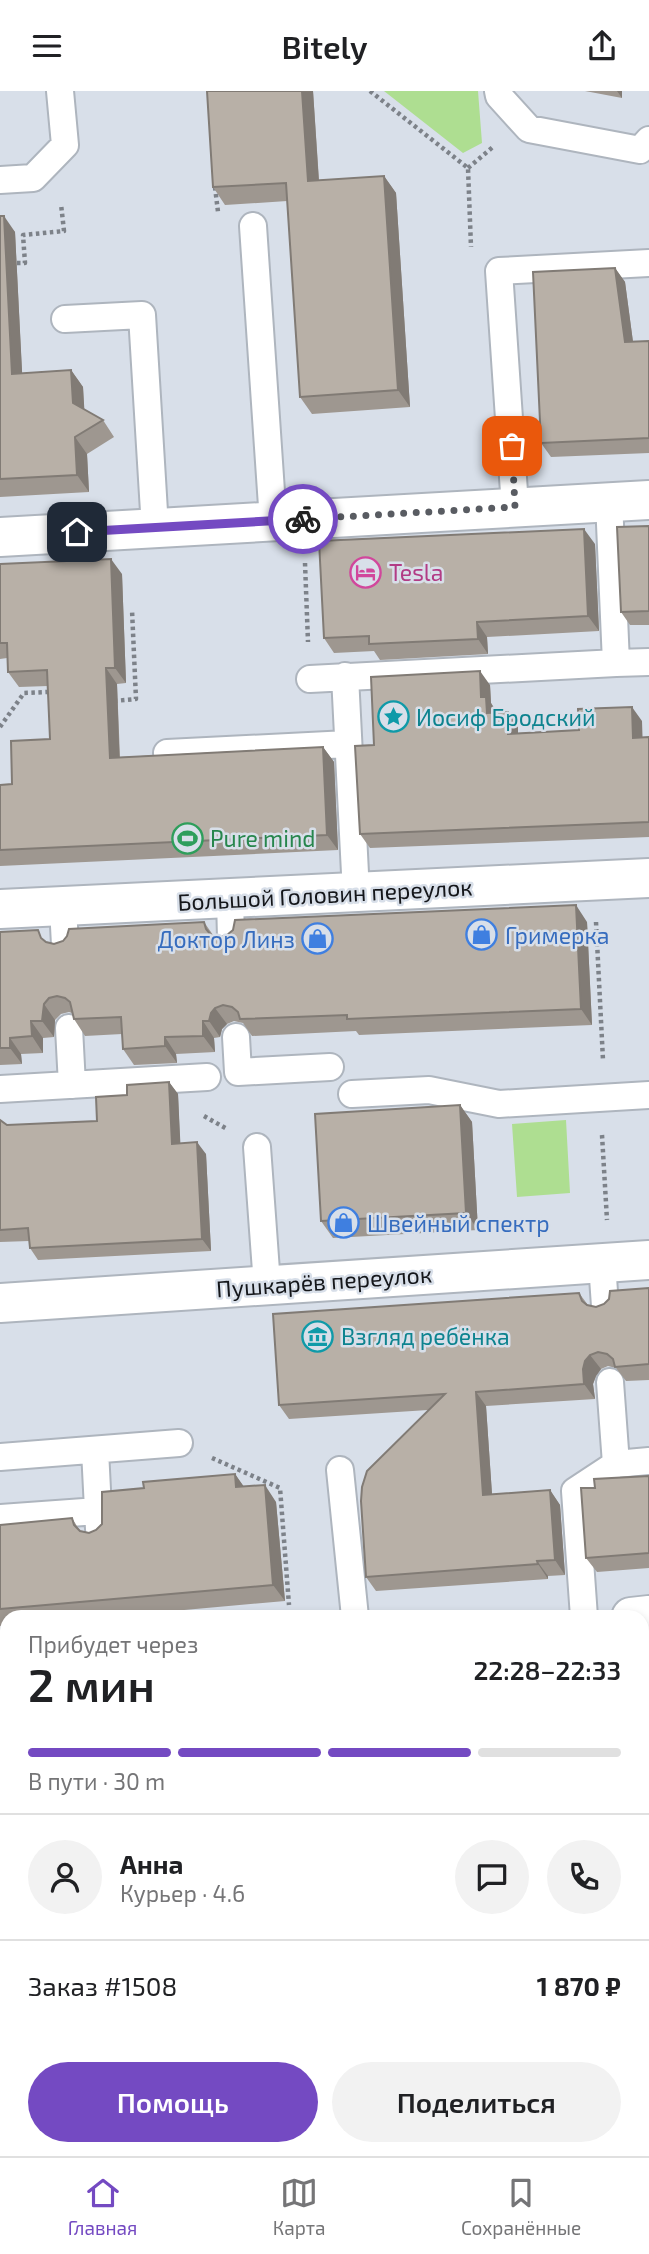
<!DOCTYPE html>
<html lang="ru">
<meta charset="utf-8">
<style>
body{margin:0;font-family:"Exo 2",sans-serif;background:#f2f2f2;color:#202124;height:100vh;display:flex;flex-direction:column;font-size:26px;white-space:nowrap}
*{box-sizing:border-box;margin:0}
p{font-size:23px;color:#757577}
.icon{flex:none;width:38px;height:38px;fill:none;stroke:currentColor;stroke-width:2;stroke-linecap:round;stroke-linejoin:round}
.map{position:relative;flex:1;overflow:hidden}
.drawer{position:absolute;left:0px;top:1519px;width:649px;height:546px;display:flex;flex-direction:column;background:#fff;border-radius:21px 21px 0 0;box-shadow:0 4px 10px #0003}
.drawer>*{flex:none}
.pin{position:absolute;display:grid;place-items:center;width:60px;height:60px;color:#fff;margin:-30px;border-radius:14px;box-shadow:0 4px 10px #0006}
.courier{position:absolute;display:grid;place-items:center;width:70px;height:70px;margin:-35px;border:5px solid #744ac2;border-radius:50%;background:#fff;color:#222;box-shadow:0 2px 9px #0007}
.headline em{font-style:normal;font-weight:600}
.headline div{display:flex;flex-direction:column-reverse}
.headline{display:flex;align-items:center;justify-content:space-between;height:119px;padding:0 28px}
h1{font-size:46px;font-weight:600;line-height:52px}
.bar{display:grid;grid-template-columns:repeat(4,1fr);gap:10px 7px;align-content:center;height:84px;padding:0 28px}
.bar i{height:9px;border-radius:5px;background:#e0e0e0}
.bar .selected{background:#744ac2}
.bar p{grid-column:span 4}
.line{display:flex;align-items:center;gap:18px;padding:0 28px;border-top:2px solid #e0e0e0}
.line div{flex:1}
.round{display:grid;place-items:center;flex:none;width:74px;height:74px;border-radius:37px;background:#f2f2f2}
.action{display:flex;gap:14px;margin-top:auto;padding:14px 28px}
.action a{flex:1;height:80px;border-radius:42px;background:#744ac2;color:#fff;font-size:28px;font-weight:600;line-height:80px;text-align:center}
.action a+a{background:#f2f2f2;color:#202124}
header{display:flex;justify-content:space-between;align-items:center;height:91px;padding:0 28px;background:#fff;font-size:32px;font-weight:600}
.menu{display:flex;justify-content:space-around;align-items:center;height:98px;border-top:2px solid #e0e0e0;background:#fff;font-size:19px;color:#757577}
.menu a{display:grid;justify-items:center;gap:4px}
.menu .selected{color:#744ac2}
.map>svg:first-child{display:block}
</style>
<header><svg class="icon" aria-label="menu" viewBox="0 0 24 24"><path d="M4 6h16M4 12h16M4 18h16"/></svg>Bitely<svg class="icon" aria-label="share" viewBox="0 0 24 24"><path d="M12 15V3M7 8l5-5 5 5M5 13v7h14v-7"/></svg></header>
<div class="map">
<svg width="649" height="2065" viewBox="0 0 649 2065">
<rect width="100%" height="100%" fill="#d8dfe9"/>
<path fill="#aede91" d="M384,0H478L482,52L463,62Z
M566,1029L570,1102L517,1106L512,1033Z
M0,1978H7V2058H15L16,2065H0Z
M198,2058H365V2065H199Z
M399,2058H540V2065H400Z"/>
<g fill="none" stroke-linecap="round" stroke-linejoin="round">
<defs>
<path id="service" d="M498,0L499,5L529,38L640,59L649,49
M0,89L33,87L65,54L60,0
M253,135L273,430
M65,228L142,224L155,437
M515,416L499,180L649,172
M616,572L649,571
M345,585L356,802
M310,588L616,572L609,410
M167,662L348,653
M230,808L231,847
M63,816L65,854
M69,937L72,994
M236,946L238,981L330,976
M0,998L207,986
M352,1003L429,999L499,1013L649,1004
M257,1056L267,1194
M602,1172L605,1215
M95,1359L99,1438
M0,1366L179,1352
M616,1373L649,1370
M340,1379L355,1526
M0,1427L98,1420
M584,1526L575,1400L616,1373L610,1291
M642,1697H649
M55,2058L56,2065
M574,2065L649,2059"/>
<path id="minor" d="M0,446L649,409
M0,818L649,787
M0,1212L649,1169
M631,1526L649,1524
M0,1584H7
M642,1864H649
M0,1930H7"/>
</defs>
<use href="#service" stroke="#aeb5be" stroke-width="30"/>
<use href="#minor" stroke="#aeb5be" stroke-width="42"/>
<path stroke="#7d8289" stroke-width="4.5" stroke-dasharray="3.5 3.5" stroke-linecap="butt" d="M370,0L468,77L471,156
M468,77L494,55
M215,96L218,121
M17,172H25L23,144L64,140L61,113
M305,472L308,551
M114,610L136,608L132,519
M0,636L24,602L48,601L52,605
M596,831L603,969
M204,1025L227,1038
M602,1044L607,1129
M212,1367L280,1397L289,1514
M0,2054L7,2053
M383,2058L384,2065"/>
<use href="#service" stroke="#fff" stroke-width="26"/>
<use href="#minor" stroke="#fff" stroke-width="38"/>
</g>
<path fill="#9e9790" d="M207,0H313L319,89L384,85L396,102L410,316L312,323L300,306L287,110L225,114L213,96Z
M585,0H622V7Z
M0,125L15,141L22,282L71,279L83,296L84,318L103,329L114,346L87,363L89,401L0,406Z
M615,177L625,191L633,251L649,250V362L551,366L541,352Z
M649,435V534H630L621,521Z
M595,453L599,540L487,546L488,563L380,569L374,560L334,562L324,547Z
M0,473L122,483L126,592L117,593L120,666L323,656L334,671L338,759L0,775V694L12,693L50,648L48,595L19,596L8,581L7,567L0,568Z
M490,594L491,612L496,621H508L518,635V642L579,639L642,630V647L649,646V746L370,757L360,743Z
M204,831L213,844L221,846L587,831L592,934L359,944L356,940L252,945L243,932L234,930L227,933L222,938L220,946L214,947L215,961L176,963L177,972L134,974L123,958L122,943L85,945L74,928L72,922L69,921L61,923L55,929L54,946L43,947V962L21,963L22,973L0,974V841L54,853Z
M169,991L178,1003L180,1052L206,1063L211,1160L38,1169L30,1157L29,1150L0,1151V1029L7,1034L97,1030L127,1004Z
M460,1014L472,1031L478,1139L333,1147L321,1130Z
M649,1197V1289L626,1290L616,1277L608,1275L601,1278L596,1285L593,1293L595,1308L486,1315L492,1403L550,1399L560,1414L565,1484L548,1485V1488L376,1500L366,1486L428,1319L289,1328L279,1314L579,1202L588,1214L596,1216Z
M235,1383L243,1395L276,1411L285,1510L107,1526H7V1535H0V1434L72,1427L80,1440L89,1442L96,1439L144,1397Z
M649,1385V1477L597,1481L586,1467L595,1397Z
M649,1547V1681L642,1682V1548Z
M7,1610V1888L0,1889V1611Z
M649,1696V1820L642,1821V1699Z
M642,1888H649V1992L642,1993Z
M92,2058H188L189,2065H94Z"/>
<path fill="#817b75" d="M302,0H313L320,108L308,90Z
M617,0H622V7Z
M384,85L396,102L410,316L398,299Z
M4,125L15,141L23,299L12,283Z
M615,177L625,191L635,266L625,251Z
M71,279L83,296L85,329L73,312Z
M75,346L87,363L89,401L77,384Z
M584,438L595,453L599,540L588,525Z
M111,468L122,483L126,592L115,577Z
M477,531L487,546L488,563L478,548Z
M106,577L117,593L120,682L110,667Z
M480,580L490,594L491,612L496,620L497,636L487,622L481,606Z
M632,616L642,630L643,661L633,647Z
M508,621L518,635V657L508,643Z
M323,656L334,671L338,759L327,744Z
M576,814L587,831L592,934L581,918Z
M44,913L55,929L54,946L42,930Z
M215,917L227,933L222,938L220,946L209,930L211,922Z
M31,930L43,947V962L32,945Z
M203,930L214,947L215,961L203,945Z
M165,946L176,963L177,972L165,955Z
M10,947L21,963L22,973L10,957Z
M169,991L178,1003L181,1065L172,1053Z
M460,1014L472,1031L478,1139L466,1122Z
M197,1051L206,1063L211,1160L202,1148Z
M590,1264L601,1278L596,1285L593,1293L595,1308L584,1293L583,1278L585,1270Z
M476,1301L486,1315L493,1418L483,1404Z
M235,1383L247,1400L236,1396Z
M265,1394L276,1411L285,1510L273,1494Z
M550,1399L560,1414L565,1484L555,1469Z
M537,1470L548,1485V1488L538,1473Z
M180,2058H188L189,2065H181Z"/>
<path fill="#b8b0a7" stroke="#817b75" stroke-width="2" d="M207,0H302L308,90L384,85L398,299L300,306L286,92L213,96Z
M0,125H4L12,283L71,279L73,312L103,329L75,346L77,384L0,388Z
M615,177L625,251L649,250V347L541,352L533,181Z
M649,435V520L621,521L617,436Z
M584,438L588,525L477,531L478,548L369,553V545L324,547L319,450Z
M111,468L115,577H106L110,667L323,656L327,744L0,759V694L12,693L11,650L50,648L47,579L8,581L7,552H0V473Z
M480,580L481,606H486L487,622L508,621V643L579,639L578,618L632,616L633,647L649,646V731L360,743L355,655L374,654L371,586Z
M576,814L581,918L347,928V924L240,928L238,921L232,916L223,914L215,917L211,922L209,930H203V945L165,946V955L123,958L121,926L74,928L70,911L65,907L57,905L49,907L44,913L42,930H31L32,945L10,947V957H0V841L38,839L41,847L46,851L54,853L63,850L67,845L69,838L204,831L206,838L211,844L221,846L227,844L233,839L235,829Z
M169,991L172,1053L197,1051L202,1148L30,1157L28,1137L0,1139V1029L7,1034L97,1030L96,1006L127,1004V994Z
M460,1014L466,1122L321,1130L315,1023Z
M649,1197V1273L615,1276L613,1268L607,1263L598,1261L590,1264L585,1270L583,1278L584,1293L476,1301L483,1404L550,1399L555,1469L537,1470L538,1473L366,1486L361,1410L362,1396L367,1380L445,1303L279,1314L273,1223L579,1202L582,1210L587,1214L596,1216L604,1213L609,1208L610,1200Z
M235,1383L236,1396L265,1394L273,1494L0,1518V1434L72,1427L74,1434L80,1440L89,1442L96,1439L102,1433V1401L144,1397L143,1391Z
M649,1385V1462L586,1467L581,1397H595L594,1388Z
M649,1547V1671L642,1669V1548Z
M7,1610V1872H0V1611Z
M649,1696V1806L642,1807V1699Z
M642,1888H649V1978L642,1979Z
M92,2058H180L181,2065H114L113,2062L93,2064Z"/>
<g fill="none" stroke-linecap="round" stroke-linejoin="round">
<path stroke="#595c62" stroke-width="7" stroke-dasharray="0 12.6" d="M303,428L515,416L512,355"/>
<path stroke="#744ac2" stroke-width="9" d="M77,441L303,428"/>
</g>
<defs>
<symbol id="hotel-ring" viewBox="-11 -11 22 22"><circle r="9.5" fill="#d8dfe9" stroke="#d1479c" stroke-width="1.5"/><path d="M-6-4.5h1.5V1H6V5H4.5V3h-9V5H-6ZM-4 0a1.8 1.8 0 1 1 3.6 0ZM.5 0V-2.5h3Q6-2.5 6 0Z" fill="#d1479c"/></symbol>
<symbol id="sight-ring" viewBox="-11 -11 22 22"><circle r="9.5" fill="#d8dfe9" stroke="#0f9aa8" stroke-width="1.5"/><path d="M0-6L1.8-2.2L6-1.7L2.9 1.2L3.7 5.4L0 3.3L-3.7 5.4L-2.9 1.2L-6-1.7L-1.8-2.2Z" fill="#0f9aa8"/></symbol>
<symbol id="stadium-ring" viewBox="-11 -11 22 22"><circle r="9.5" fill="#d8dfe9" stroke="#2e9e5b" stroke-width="1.5"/><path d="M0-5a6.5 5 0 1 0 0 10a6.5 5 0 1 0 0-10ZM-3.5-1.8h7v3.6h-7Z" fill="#2e9e5b"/></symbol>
<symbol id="shop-ring" viewBox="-11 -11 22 22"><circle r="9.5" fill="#d8dfe9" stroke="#3f7fe0" stroke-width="1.5"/><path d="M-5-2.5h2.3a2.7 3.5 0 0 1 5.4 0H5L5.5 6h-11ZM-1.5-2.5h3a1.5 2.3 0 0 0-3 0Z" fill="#3f7fe0"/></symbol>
<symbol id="museum-ring" viewBox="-11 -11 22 22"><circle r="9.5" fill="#d8dfe9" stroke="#0f9aa8" stroke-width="1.5"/><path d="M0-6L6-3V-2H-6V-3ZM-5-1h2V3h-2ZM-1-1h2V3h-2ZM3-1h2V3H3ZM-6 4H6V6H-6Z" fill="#0f9aa8"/></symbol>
</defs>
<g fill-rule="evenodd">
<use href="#hotel-ring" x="348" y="464" width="35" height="35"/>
<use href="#sight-ring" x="376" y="608" width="35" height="35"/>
<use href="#stadium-ring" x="170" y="730" width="35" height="35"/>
<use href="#shop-ring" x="464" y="826" width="35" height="35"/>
<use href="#shop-ring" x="300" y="830" width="35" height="35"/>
<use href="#shop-ring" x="326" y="1114" width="35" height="35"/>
<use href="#museum-ring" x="300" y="1228" width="35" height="35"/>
</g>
<g text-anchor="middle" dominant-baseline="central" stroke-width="5" stroke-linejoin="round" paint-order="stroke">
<g font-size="23" fill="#b23c85" stroke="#d8dfe9" text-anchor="start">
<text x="389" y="481">Tesla</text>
</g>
<g font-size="23" fill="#0d838f" stroke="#d8dfe9" text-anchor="start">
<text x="416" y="626">Иосиф Бродский</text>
<text x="341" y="1245">Взгляд ребёнка</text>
</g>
<g font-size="23" fill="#27864d" stroke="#d8dfe9" text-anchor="start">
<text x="210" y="747">Pure mind</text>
</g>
<g font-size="23" fill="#14161a" stroke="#d8dfe9">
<text transform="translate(325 803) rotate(-3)">Большой Головин переулок</text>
<text transform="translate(324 1190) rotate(-4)">Пушкарёв переулок</text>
</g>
<g font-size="23" fill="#366cbe" stroke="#d8dfe9" text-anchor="start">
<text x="505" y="844">Гримерка</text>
<text x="295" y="848" text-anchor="end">Доктор Линз</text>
<text x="367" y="1132">Швейный спектр</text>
</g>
</g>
</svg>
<div class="pin" style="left:512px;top:355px;background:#ea580c"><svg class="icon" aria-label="bag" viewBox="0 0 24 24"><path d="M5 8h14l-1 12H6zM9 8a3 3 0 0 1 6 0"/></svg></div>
<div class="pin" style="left:77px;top:441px;background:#1f2937"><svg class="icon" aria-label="home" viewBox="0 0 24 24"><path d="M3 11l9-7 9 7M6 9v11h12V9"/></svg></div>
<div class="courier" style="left:303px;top:428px"><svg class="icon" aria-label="bike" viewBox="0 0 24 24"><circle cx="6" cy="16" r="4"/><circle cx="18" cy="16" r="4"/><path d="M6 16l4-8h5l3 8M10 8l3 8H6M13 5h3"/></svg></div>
<section class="drawer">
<div class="headline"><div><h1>2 мин</h1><p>Прибудет через</p></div><em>22:28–22:33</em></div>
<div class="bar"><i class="selected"></i><i class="selected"></i><i class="selected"></i><i></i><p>В пути · 30 m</p></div>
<div class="line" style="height:126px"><a class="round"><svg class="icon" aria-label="person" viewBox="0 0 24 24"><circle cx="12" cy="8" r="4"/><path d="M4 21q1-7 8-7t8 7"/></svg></a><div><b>Анна</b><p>Курьер · 4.6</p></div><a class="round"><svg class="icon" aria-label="chat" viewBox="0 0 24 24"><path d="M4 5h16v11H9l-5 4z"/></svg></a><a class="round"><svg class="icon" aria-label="phone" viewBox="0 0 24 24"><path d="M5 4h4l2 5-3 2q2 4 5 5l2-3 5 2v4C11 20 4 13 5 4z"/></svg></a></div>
<div class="line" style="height:91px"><div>Заказ #1508</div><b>1 870 ₽</b></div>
<div class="action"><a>Помощь</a><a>Поделиться</a></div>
</section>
</div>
<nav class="menu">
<a class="selected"><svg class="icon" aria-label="home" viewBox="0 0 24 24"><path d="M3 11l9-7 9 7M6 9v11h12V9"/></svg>Главная</a>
<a><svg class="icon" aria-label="map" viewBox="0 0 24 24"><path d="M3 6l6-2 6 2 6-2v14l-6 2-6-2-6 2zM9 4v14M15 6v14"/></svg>Карта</a>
<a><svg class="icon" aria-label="saved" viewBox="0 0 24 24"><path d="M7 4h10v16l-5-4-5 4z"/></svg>Сохранённые</a>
</nav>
